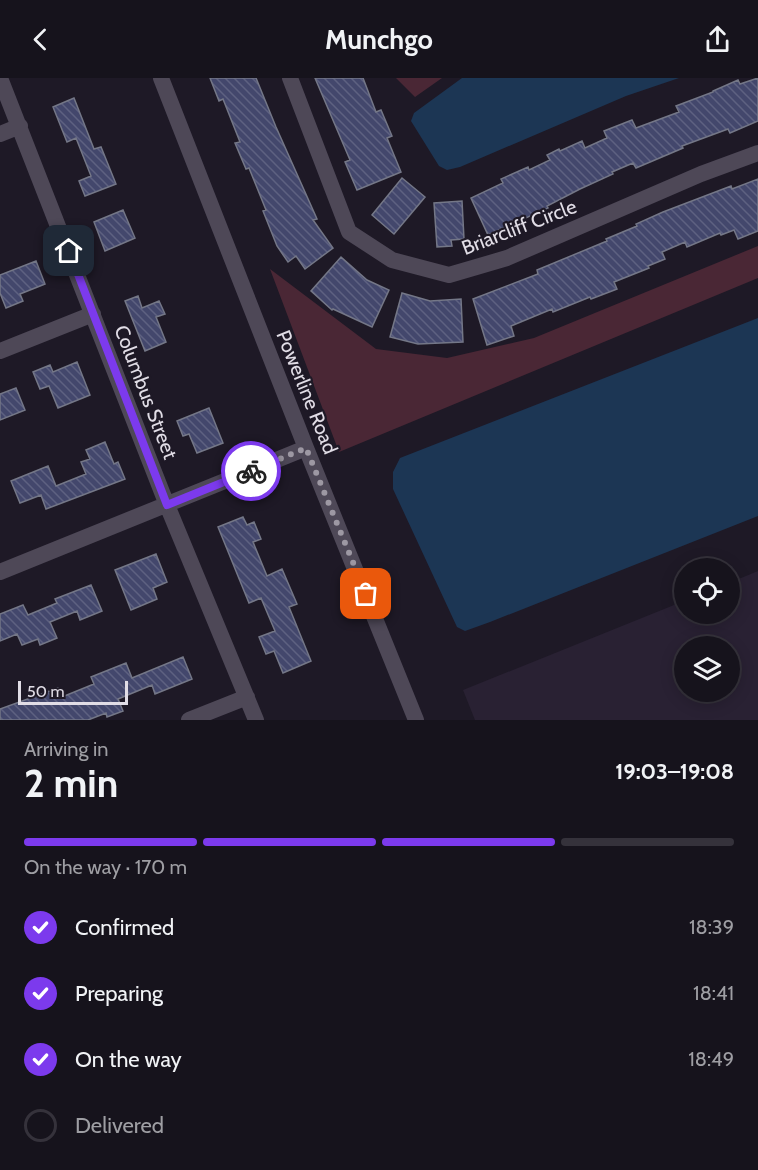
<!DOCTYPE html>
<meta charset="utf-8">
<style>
body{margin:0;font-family:Cabin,sans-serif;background:#232029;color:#f1f3f6;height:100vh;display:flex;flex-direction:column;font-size:22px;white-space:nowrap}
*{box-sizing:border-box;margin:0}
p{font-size:20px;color:#9e9ea3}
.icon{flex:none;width:33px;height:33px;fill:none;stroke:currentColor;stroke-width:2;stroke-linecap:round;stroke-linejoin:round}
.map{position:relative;height:642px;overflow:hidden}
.drawer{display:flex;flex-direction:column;background:#16131c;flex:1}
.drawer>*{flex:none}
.controls{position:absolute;left:674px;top:480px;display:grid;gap:12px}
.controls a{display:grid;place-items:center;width:66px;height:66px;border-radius:50%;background:#16131c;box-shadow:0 3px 15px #0003,0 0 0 2px #35323b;font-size:30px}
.scale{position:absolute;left:18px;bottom:15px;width:110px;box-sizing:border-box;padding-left:6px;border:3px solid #e1dde6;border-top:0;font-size:16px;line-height:21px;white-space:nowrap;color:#e1dde6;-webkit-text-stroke:4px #1e1926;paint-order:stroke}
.pin{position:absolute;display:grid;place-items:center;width:51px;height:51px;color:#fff;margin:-26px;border-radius:12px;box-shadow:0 3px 9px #0006}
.courier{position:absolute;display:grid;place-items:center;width:60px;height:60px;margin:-30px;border:4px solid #7c3aed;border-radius:50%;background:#fff;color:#222;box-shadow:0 2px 8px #0007}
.overview em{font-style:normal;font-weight:700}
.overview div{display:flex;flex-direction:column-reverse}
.overview{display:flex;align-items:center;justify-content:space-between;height:102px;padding:0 24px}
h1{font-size:39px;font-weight:700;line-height:45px}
.bar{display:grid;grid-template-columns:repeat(4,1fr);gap:9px 6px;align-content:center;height:72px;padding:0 24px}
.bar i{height:8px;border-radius:4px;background:#35323b}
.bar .on{background:#7c3aed}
.bar p{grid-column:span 4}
ol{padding:0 24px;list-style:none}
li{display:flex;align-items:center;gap:18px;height:66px}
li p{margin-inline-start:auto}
li .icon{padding:6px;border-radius:50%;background:#7c3aed;color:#fff;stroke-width:4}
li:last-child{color:#9e9ea3}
li i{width:33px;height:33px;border:3px solid #35323b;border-radius:50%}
header{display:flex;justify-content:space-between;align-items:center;height:78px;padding:0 24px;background:#16131c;font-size:27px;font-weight:700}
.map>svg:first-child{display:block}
</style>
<header><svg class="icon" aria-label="back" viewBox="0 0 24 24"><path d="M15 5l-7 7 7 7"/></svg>Munchgo<svg class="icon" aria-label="share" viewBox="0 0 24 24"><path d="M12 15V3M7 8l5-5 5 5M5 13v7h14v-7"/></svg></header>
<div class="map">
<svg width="758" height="642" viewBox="0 0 758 642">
<defs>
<pattern id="building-back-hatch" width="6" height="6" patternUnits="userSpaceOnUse" patternTransform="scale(1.5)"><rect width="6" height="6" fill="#43476c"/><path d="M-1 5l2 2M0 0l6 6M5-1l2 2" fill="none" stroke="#5e6181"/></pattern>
</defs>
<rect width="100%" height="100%" fill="#1e1926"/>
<path fill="#292133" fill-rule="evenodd" d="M758,493V642H475L463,612L684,523V536H729V505ZM684,568H729V614H684Z"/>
<path fill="#4a2735" d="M396,0H442L415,19Z
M758,168V200L339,374L270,191L376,271L447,280L534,260Z"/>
<path fill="#1c3654" d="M462,0H679L626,18L460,89L447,92L439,88L411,43L414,35Z
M758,240V438L490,544L465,553L457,549L393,411V394L400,380Z"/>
<path fill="url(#building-back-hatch)" stroke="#747787" stroke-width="1.5" d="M210,0H256L276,49L317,141L313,142L333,170L305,191L296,178L288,184L277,168L263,133L266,132L249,90L246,91L235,65L240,64L223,21L219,23Z
M315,0H363L376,34L381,32L392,58L387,60L401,94L357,112L345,84L350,82Z
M758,0V43L730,55L728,51L682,68L683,70L636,90L633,85L612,94L613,96L580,111L547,128L548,130L488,157L471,120L503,105L501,101L528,89L529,92L550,82L547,77L559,71L560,73L582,63L585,70L607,60L604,53L632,42L636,50L679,34L676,28L713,14V13L738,2L740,6Z
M74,20L94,71L101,69L116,106L85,118L79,103L91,98L76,60L67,64L53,29Z
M402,100L425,119L394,156L372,137Z
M758,101V153L738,161L734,152L721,157L720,155L687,169L685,164L662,174L665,181L648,188L649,190L614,204L617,211L591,221L590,219L553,234L552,231L511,248L514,258L487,267L473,221L538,196L537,192L607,163L606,161L637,148L636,146L663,134L731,108L732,111Z
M462,123L464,161L451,162L452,168L437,169L434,125Z
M123,132L135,160L105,173L94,144Z
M341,179L367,202L389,212L372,249L333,231L332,232L311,213Z
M36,183L45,206L20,216L23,223L6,230L0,215V197Z
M402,215L430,223L461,221L463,264L418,266L390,259Z
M138,218L142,230L159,223L165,236L156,239L166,264L145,273L125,223Z
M77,284L90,317L58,330L49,308L40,311L33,294L50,287L53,294Z
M16,310L25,332L0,342V316Z
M209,330L223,365L197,375L189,356L183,358L177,343Z
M105,364L114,386L118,384L125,401L46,431L41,417L20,425L11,403L48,388L56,408L86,396L81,384L90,381L86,372Z
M243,439L247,447L254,444L261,461L253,464L267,498L282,491L297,526L289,529L311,583L283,595L274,573L266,576L259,559L275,553L261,520L249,525L218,449Z
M156,476L167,504L153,510L157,521L131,532L115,492Z
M91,507L102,533L80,542L77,533L50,544L57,560L40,567L38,561L22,567L17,556L0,563V536L23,527L28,537L57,525L55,521Z
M183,579L192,601L155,616L152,607L118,621L123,633L107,639L106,635L88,642H0V631L58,610L62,619L94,606L91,599L126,585L132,600Z"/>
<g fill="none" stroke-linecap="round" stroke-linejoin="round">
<path stroke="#4e4857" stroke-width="16" d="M0,0L167,427L256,642
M161,0L306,370L416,642
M290,0L349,154L392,182L449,197L507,180L701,96L758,75
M0,56L20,48
M0,273L93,236
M0,494L306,370
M189,642L247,619"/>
</g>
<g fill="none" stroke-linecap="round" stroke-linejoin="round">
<path stroke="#9d98a3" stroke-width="6" stroke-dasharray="0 10.8" d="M251,393L306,370L366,516"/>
<path stroke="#7c3aed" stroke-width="8" d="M69,173L167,427L251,393"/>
</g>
<g text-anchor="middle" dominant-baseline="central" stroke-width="4.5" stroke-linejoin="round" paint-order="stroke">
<g font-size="20" fill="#e1dde6" stroke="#1e1926">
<text transform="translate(519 149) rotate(-21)">Briarcliff Circle</text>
<text transform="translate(146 314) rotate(69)">Columbus Street</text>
<text transform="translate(307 314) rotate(68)">Powerline Road</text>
</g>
</g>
</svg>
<div class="controls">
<a><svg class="icon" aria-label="locate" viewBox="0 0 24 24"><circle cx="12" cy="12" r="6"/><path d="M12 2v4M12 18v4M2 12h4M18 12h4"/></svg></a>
<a><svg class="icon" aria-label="layers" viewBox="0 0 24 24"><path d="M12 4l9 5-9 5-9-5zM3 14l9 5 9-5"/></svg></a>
</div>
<div class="scale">50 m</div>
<div class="pin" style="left:366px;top:516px;background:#ea580c"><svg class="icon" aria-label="bag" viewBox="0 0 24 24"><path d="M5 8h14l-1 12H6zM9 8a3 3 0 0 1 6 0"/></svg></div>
<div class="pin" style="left:69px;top:173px;background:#1f2937"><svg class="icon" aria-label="home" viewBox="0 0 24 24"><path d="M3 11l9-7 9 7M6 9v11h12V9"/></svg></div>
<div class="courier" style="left:251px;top:393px"><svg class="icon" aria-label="bike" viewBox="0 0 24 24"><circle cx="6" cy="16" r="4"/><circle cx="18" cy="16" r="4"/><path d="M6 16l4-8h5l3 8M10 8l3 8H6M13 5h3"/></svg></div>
</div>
<section class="drawer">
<div class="overview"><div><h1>2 min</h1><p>Arriving in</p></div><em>19:03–19:08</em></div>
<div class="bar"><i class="on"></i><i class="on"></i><i class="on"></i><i></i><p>On the way · 170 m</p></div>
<ol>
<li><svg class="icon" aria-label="check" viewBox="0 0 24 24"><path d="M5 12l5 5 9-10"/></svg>Confirmed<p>18:39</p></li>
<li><svg class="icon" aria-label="check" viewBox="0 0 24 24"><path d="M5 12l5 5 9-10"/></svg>Preparing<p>18:41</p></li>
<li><svg class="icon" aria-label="check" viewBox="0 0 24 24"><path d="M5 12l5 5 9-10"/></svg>On the way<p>18:49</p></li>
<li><i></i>Delivered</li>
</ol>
</section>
